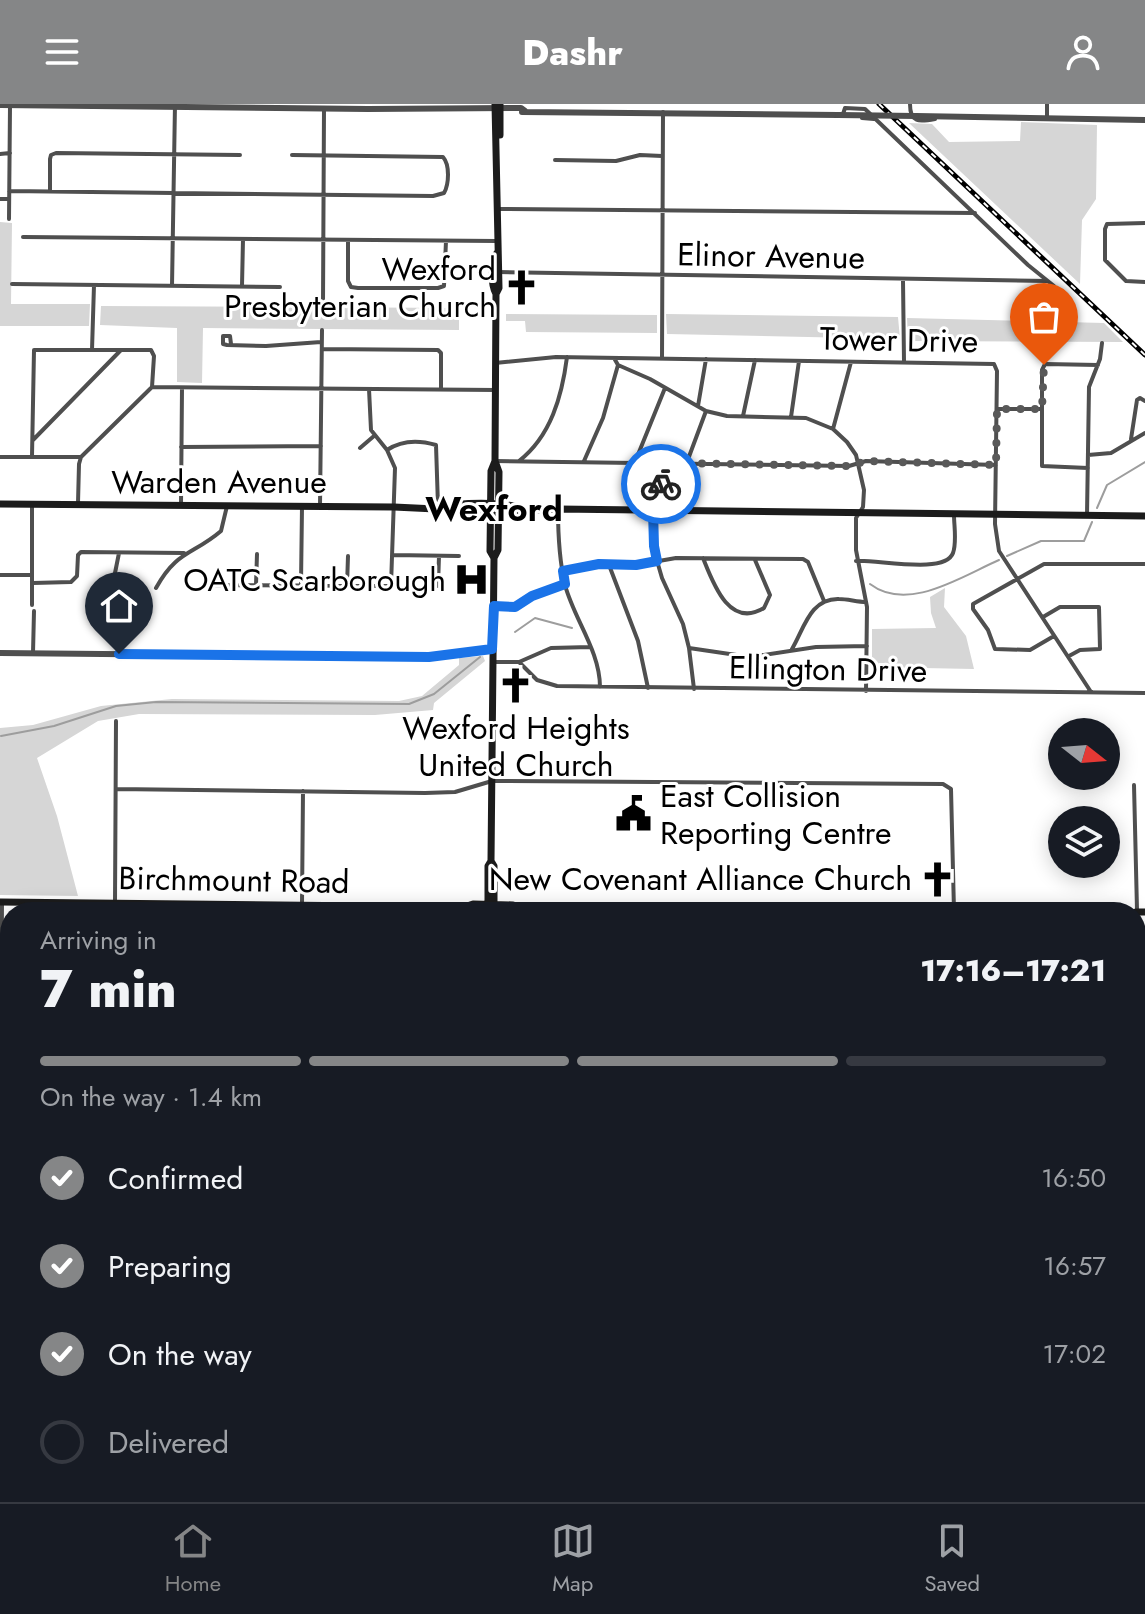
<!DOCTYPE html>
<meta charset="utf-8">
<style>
body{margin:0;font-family:Jost,sans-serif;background:#242831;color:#f1f3f6;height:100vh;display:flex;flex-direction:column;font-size:30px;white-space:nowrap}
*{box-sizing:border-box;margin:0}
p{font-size:26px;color:#9ea1a6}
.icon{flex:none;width:44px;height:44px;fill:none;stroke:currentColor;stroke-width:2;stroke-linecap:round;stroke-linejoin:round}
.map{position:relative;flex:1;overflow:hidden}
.drawer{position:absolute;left:0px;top:798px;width:1146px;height:600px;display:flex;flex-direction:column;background:#171b24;border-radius:32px 32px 0 0;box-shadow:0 4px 20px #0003}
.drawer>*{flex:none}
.needle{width:52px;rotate:107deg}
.controls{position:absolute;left:1048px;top:614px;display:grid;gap:16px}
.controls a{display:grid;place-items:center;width:72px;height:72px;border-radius:50%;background:#171b24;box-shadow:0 4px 20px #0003;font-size:40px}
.pin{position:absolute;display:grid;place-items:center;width:68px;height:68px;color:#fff;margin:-82px -34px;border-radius:50% 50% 50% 0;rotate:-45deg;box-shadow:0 0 8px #0007}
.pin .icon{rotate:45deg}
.courier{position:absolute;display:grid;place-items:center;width:80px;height:80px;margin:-40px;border:6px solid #1a73e8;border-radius:50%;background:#fff;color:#222;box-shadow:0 2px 10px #0007}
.summary em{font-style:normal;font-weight:800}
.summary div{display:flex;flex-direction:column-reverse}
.summary{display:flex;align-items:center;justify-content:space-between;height:136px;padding:0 40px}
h1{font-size:52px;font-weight:800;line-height:60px}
.bar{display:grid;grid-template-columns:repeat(4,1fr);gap:12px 8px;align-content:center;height:96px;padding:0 40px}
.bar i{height:10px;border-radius:6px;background:#363941}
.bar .active{background:#858687}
.bar p{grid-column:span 4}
ol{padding:0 40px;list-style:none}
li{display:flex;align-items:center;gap:24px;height:88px}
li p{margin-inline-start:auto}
li .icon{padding:8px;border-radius:50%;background:#858687;color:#fff;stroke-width:4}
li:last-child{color:#9ea1a6}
li i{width:44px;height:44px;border:4px solid #363941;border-radius:50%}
header{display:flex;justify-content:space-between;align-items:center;height:104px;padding:0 40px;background:#858687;color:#fff;font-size:36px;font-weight:800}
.dock{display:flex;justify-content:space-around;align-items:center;height:112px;border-top:2px solid #363941;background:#171b24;font-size:22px;color:#9ea1a6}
.dock a{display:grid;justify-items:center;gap:4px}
.dock .active{color:#858687}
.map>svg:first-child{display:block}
</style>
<header><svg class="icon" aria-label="menu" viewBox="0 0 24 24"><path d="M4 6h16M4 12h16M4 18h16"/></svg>Dashr<svg class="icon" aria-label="person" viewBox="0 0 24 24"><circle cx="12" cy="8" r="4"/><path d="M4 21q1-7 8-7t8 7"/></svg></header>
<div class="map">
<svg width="1145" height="1398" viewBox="0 0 1145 1398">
<rect width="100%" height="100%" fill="#fff"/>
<path fill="#d6d6d6" d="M1021,18L1097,21L1096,95L1082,116L1080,180L909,19L932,20L949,38L1020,37Z
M0,118L12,119L11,200H90L89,222H0Z
M101,202L459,204V226L203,224L202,279L177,278V224L100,221Z
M506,210L657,211V229L526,228L525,217H506Z
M666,210L898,213L900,235L667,230Z
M907,214L1104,219L1123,238L908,237Z
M945,484L944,503L966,532L974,565L872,563V525L936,524L931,509L930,493Z
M483,552L485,557L434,599L433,606L375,611L139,610L98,617L37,654L57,712L78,792L0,791V624L33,621L101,602L172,595L399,597L422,592L459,561V554Z"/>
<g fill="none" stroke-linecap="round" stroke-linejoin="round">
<path stroke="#9d9d9d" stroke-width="2" d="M1097,404L1107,381L1145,358
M1007,452L1041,437H1084L1092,418
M870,480C908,509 962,472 999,456
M515,528L535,514L572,524
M1,632L54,622L116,602L156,598L409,600L434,590L480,553
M1136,959L1145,951
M627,1393L628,1388"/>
<path stroke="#4f4f4f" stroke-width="4" d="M910,0C910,19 919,18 935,15
M843,10L845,4L865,5L1028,161L1054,182
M862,14L874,15
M1047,14V0
M0,50L10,49
M555,56L616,57L640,51L662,52
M9,87L433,92L444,89C449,80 450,61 443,53L292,51
M50,87V55L51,51L56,49L240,51
M0,95H9
M498,105L975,109
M9,115L10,2
M1145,119L1107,120L1105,125V156L1126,177L1145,178
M23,133L496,137
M348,136V177L351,183L358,184H438L444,182L446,137
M498,168L1047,177
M903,176L904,258
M12,180L280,183
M172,182L175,0
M242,182L243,135
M323,200L324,4
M231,240L230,232H223V240L227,241L266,242L321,238
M322,245L438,246L441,249V285
M92,246L94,181
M614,254L618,261L650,275L706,307L727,312L806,314L833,325L847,338L856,351L864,386L863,403L856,414V446L867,503L866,587
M662,254L663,8
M495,259L556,253L994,260L997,267L995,420L999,447L1091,588
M698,302L706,255
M997,305H1042
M743,312L755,256
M791,313L799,257
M833,325L851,258
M1131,335L1137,296L1140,294L1145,297
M33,336L121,246
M181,343L321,342
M360,344L374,332
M387,346C402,336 419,336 436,341L438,402
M1088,351L1111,349L1145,329
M32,352L34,246H151L154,252L152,283
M0,353H81
M495,357L849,362L866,357L996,361
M519,357C551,332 562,292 567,253
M584,357L603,314L618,261
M635,358L665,284
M687,358L706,307
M1088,364L1042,362V266L1045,260L1098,261
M78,399L79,360L81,353L152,283L496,286
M32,401V501
M181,401L182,284
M320,402L322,226
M558,405C558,430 559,455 565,481C574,515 600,547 600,583
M653,406L655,450L662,474L683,520L689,544L694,585
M661,406V383L666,359
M1087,411L1089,283L1100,255L1102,239
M393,451L459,452
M703,454C713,479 729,525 764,504L770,491L755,456
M856,457C876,455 945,471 953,449C957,438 954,422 954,411
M609,461L638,537L648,584
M563,467L599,460L636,461L676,454L803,455L808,458L824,497
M0,471H32
M33,479L71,478L77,472L78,451L81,448L184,449
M301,480L302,403
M256,481L257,450
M347,482L348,452
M438,482L439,452
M112,484L119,449
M156,484C177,446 193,451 221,427L227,402
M200,484L206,481L391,482L395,364L387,346L371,326L369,285
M494,502L515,503L534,491L565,480
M1043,513L1060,503H1099L1100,545L1080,546L1069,552
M1054,532L1030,546L995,545L988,526L973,505V500L1044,460H1145
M689,544L750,553L816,543L867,542
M792,545C804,525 810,494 839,495C848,495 857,498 866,498
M33,549L34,507
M492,558H519L551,544L590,543
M519,558L537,576L557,582L1145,589
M1134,681L1137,806
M116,685L425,689L455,688L492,677L943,680L951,685L954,807
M115,799L116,617
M302,800L303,687
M193,808V800
M1143,989L1145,1048
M1136,994L1145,987
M1,995L10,1002
M1136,1062L1145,1063
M0,1087L2,798
M1136,1108H1145
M0,1143H10
M1136,1155H1145
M0,1255L6,1259L4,1354
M1136,1331L1145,1332
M10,1398V1396"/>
<path stroke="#4f4f4f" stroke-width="6" d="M0,1L368,5L521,4L525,7
M522,8L838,11
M916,12L1145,16
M0,549L429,553L492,545"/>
<path stroke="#1c1c1c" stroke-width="7" d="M500,31V0
M496,190C491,181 490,158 497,149
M0,400L394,403L498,408L558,405L1145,412
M439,404C458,398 505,397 523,405
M494,454L498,446L499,368L495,357L496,190L499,184L495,0
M0,798L464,803L473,800L513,801L516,804
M488,802V762L491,757
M468,803L473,806L536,804L1116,808
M494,805V762L491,757L494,454L490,447L491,367L495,357
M1136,808H1145
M0,1191H10
M1136,1217L1145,1216"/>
<defs>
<path id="rail" d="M879,0L1145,251
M0,1391H419L484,1398"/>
</defs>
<use href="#rail" stroke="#000" stroke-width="5"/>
<use href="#rail" stroke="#fff" stroke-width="2" stroke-dasharray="6" stroke-linecap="butt"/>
<path stroke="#4f4f4f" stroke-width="6" d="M838,11L916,12"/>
<path stroke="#1c1c1c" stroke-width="7" d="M474,1398L475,1388
M481,1398V1388"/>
</g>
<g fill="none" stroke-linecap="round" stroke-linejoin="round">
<path stroke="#595959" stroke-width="8" stroke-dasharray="0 14.4" d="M661,380L666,359L849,362L866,357L996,361L997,305H1042L1044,261"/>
<path stroke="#1a73e8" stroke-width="10" d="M119,550L429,553L492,545L494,502L515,503L532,492L565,480L563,467L599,460L636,461L657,457L654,442L653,406H661V380"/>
</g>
<defs>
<symbol id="church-bare" viewBox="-9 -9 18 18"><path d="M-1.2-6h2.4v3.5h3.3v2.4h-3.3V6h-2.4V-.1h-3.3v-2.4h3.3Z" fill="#000" stroke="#fff" stroke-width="2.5" paint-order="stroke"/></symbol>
<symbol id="hospital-bare" viewBox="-9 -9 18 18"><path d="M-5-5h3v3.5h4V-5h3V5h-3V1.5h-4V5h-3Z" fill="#000" stroke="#fff" stroke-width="2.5" paint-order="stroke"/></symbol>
<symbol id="civic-bare" viewBox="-9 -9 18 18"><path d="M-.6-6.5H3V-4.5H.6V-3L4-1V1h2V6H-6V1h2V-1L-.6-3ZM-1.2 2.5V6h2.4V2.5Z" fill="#000" stroke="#fff" stroke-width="2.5" paint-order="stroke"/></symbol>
</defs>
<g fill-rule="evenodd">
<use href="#church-bare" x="496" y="158" width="51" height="51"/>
<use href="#hospital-bare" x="446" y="450" width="51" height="51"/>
<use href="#church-bare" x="490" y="556" width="51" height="51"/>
<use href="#civic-bare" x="608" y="684" width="51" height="51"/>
<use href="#church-bare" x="912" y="750" width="51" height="51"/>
</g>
<g text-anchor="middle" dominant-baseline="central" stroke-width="6" stroke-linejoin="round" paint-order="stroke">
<g font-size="32" fill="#000" stroke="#fff">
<text transform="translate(771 152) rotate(1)">Elinor Avenue</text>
<text transform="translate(899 236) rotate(1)">Tower Drive</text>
<text x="219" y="378">Warden Avenue</text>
<text transform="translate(828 565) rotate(1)">Ellington Drive</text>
<text transform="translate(234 776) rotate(1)">Birchmount Road</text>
</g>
<g font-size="32" fill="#000" stroke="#fff" text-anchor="end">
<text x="496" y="165">Wexford<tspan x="496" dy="37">Presbyterian Church</tspan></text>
<text x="446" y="476">OATC Scarborough</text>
<text x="516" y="624" text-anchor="middle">Wexford Heights<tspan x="516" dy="37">United Church</tspan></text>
<text x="660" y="692" text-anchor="start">East Collision<tspan x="660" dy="37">Reporting Centre</tspan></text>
<text x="912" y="775">New Covenant Alliance Church</text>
</g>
<g font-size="34" font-weight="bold" fill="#000" stroke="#fff">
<text x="494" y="405">Wexford</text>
</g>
</g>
</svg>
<div class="controls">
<a><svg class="needle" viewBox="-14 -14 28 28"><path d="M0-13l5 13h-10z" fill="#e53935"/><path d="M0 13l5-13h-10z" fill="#9ea1a6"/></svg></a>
<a><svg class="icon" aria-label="layers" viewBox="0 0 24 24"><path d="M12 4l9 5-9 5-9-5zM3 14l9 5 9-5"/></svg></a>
</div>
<div class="pin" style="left:1044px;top:261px;background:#ea580c"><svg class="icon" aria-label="bag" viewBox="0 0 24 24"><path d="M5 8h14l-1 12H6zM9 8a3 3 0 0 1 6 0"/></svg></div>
<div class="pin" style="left:119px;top:550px;background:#1f2937"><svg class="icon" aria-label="home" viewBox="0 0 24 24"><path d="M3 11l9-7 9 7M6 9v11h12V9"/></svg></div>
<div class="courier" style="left:661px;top:380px"><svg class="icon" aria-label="bike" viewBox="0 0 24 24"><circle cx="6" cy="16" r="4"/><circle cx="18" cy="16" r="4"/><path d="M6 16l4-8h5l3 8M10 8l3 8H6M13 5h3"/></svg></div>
<section class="drawer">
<div class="summary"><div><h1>7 min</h1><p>Arriving in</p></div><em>17:16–17:21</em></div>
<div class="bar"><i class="active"></i><i class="active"></i><i class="active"></i><i></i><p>On the way · 1.4 km</p></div>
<ol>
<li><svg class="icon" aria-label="check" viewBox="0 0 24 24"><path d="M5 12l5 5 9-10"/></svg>Confirmed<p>16:50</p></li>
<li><svg class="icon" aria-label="check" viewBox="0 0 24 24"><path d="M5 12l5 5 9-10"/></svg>Preparing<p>16:57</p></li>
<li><svg class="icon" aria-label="check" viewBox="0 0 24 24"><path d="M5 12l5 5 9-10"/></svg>On the way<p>17:02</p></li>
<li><i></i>Delivered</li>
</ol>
</section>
</div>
<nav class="dock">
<a class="active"><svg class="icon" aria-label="home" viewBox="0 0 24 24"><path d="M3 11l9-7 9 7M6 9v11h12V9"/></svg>Home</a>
<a><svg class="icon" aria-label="map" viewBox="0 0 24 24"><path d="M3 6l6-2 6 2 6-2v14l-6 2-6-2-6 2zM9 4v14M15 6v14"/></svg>Map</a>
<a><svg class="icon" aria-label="saved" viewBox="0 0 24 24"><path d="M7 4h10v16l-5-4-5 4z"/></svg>Saved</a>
</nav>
